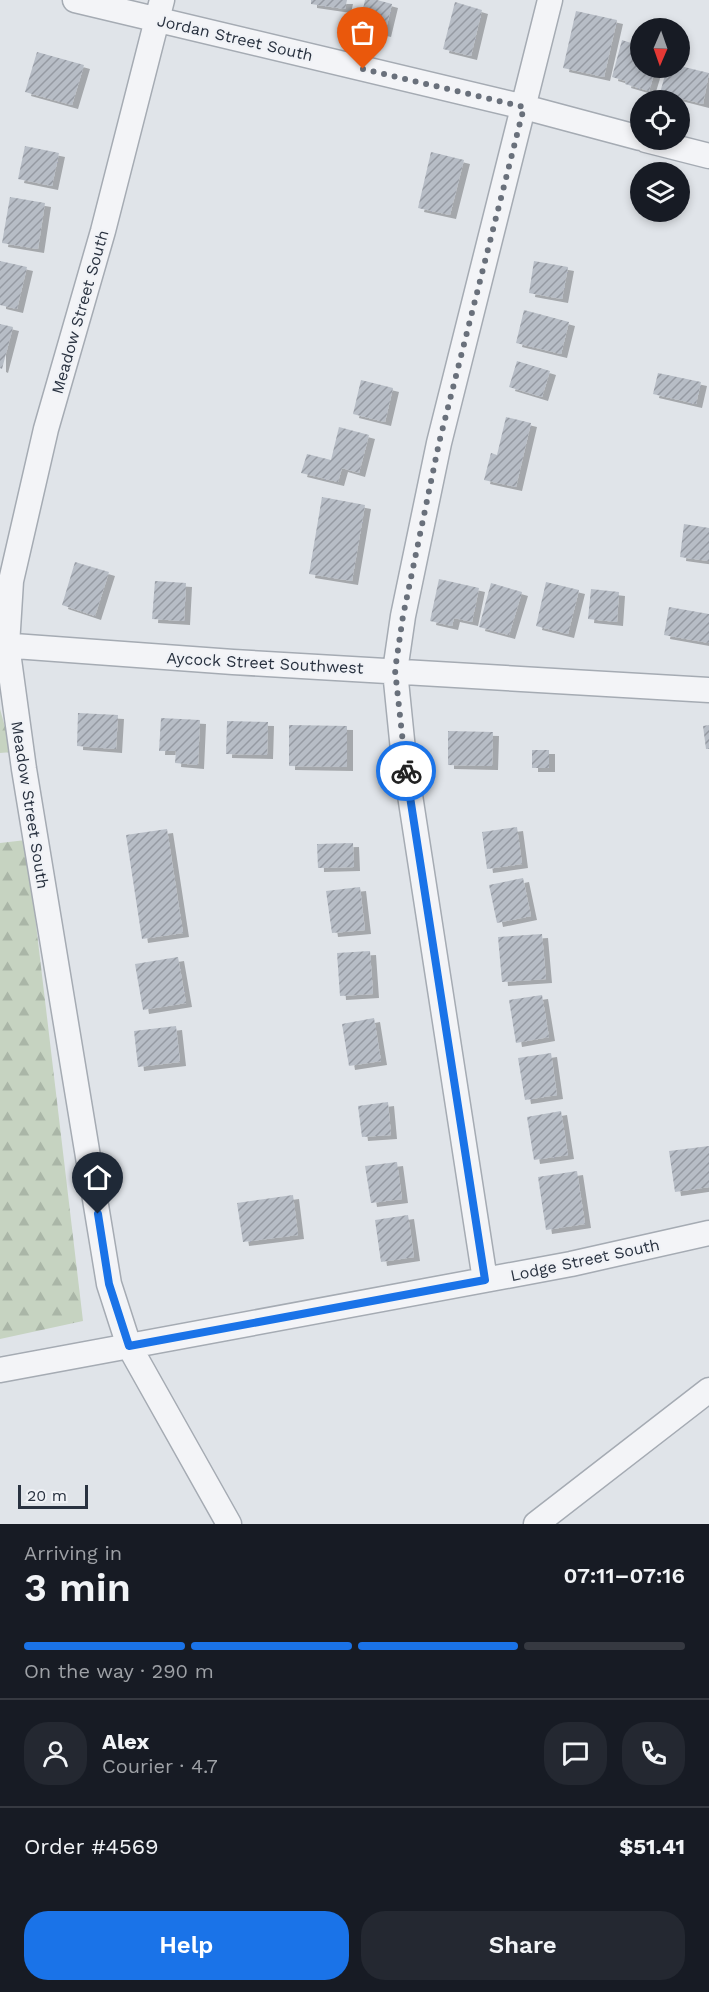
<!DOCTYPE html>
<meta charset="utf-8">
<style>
body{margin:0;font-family:"Work Sans",sans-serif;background:#242831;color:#f1f3f6;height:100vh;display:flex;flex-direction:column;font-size:22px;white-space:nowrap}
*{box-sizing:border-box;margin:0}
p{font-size:20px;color:#9ea1a6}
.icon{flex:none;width:33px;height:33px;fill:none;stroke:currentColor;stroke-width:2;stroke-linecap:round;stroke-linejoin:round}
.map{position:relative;height:1524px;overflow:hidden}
.panel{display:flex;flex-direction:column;background:#171b24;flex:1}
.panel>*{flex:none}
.needle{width:39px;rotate:182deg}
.tools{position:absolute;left:630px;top:18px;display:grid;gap:12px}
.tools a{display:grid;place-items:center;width:60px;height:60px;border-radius:50%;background:#171b24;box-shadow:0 3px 9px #0003;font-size:30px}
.scale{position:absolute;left:18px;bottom:15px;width:70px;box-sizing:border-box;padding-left:6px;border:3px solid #293240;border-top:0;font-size:16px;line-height:21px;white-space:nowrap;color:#293240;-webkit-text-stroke:4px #f0f2f6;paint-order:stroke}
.pin{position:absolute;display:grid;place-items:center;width:51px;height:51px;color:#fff;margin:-62px -26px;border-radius:50% 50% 50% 0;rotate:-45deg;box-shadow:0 0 6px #0007}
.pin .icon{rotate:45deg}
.courier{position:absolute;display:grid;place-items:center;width:60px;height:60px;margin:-30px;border:4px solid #1a73e8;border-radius:50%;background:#fff;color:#222;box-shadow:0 2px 8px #0007}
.head em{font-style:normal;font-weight:600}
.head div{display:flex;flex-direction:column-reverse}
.head{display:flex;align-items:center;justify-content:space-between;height:102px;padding:0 24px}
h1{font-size:39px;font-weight:600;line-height:45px}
.bar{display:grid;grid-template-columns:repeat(4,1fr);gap:9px 6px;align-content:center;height:72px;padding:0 24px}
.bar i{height:8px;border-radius:4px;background:#363941}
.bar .active{background:#1a73e8}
.bar p{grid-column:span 4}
.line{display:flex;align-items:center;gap:15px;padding:0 24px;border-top:2px solid #363941}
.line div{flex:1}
.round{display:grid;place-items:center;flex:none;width:63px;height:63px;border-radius:24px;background:#242831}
.primary-button{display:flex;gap:12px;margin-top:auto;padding:12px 24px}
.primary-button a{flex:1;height:69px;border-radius:24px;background:#1a73e8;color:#fff;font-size:24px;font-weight:600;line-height:69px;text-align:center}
.primary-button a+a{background:#242831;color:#f1f3f6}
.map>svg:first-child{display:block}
</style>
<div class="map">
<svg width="709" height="1524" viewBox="0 0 709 1524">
<defs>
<pattern id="forest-firs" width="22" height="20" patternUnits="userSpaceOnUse" patternTransform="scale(1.5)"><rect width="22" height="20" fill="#c6d3c1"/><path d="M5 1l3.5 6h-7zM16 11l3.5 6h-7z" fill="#aab6a7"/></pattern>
<pattern id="building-hatch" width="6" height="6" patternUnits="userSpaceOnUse" patternTransform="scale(1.5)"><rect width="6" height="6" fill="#b7bdc6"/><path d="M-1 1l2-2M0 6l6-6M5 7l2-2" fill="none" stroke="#959aa2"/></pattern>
<filter id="shadow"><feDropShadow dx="6" dy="4" stdDeviation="0" flood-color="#0004"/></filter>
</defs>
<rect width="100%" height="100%" fill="#e0e4e9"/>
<path fill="url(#forest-firs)" d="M0,709L12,752L0,753Z
M26,840L83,1321L0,1339V843Z"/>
<path fill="url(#building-hatch)" filter="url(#shadow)" d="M311,0H347L345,9L311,4Z
M365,0H377L392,4L385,33L359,27Z
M455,2L482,10L471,56L443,49Z
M576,11L617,20L604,77L563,68Z
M622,40L640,46V68H656L649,91L625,84L626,81L612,77Z
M37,52L84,65L72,105L25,92Z
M680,66L709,73L703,104L660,93L667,68H680Z
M25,146L59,153L52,186L18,179Z
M431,152L464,160L450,215L418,208Z
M10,197L45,203L38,249L2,243Z
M0,261L27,267L17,309L0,305Z
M534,261L568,267L562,299L529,293Z
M524,310L569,322L561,354L516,343Z
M0,324L13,327L2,369L0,368Z
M517,361L550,371L542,397L509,387Z
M658,373L701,382L696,404L653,394Z
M361,380L393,388L385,422L353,414Z
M506,417L531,423L516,487L484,480L491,453L497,455Z
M339,427L369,435L359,473L342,468L338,482L301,473L307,454L331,460Z
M322,497L365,505L352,581L309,574Z
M684,524L709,528V561L680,557Z
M75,562L109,572L95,616L62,605Z
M439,579L479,588L472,622L454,618L452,626L430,621Z
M155,581L186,583L184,621L152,619Z
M546,582L579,590L568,634L536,626Z
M491,583L522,592L509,635L479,627Z
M591,589L619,592L617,622L588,619Z
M669,607L709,614V643L664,635Z
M78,713L118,715L116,749L77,746Z
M161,718L200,720L198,765L175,763L176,751H159Z
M227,721L268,722L267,755L226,754Z
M289,725L347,726V767L289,766Z
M709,725V749H706L703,726Z
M448,731L493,732L492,766L448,765Z
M532,750H549V768H532Z
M517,827L522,864L487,869L482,832Z
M167,829L183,933L142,939L126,835Z
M353,843L354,867L318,868L317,844Z
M523,878L531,916L497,923L489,885Z
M360,887L365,930L332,933L326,891Z
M542,934L546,979L502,982L498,937Z
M370,951L373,994L340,996L337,953Z
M178,957L186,1003L143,1010L135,964Z
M542,995L549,1037L516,1043L509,1000Z
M374,1018L381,1061L349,1066L342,1024Z
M176,1026L180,1062L138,1067L134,1031Z
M551,1053L557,1095L525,1100L518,1058Z
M388,1102L391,1135L362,1137L358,1106Z
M561,1111L568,1155L534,1160L527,1117Z
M709,1146V1187L675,1192L669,1151Z
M397,1162L402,1199L371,1203L365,1166Z
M577,1171L585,1224L546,1230L538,1177Z
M293,1195L298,1235L243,1242L237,1203Z
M408,1215L414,1257L381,1262L375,1220Z"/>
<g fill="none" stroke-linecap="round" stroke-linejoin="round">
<defs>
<path id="minor" d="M75,0L524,107L640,138
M162,0L103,231L46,429L11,581L7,645L24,769L109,1284L129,1346L229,1524
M646,140L709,156
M0,645L233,662L709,690
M485,1280L403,750L395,671L403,616L439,443L550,0
M0,1370L571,1264L709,1233
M536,1524L709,1390"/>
</defs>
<use href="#minor" stroke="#a5abb3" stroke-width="27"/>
<use href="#minor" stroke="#f3f4f7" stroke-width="24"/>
</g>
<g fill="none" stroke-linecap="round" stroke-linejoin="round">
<path stroke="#69707b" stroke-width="6" stroke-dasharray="0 10.8" d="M363,69L524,107L439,443L403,616L395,670L406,771"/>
<path stroke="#1a73e8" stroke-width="8" d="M98,1214L109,1284L129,1346L485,1280L406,771"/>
</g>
<g text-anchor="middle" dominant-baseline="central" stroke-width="4.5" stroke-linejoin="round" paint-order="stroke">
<g font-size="16" fill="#293240" stroke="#f0f2f6">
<text transform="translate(235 38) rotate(13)">Jordan Street South</text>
<text transform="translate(80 312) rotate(-74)">Meadow Street South</text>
<text transform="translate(265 663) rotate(3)">Aycock Street Southwest</text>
<text transform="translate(30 805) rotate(81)">Meadow Street South</text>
<text transform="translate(585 1260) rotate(-12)">Lodge Street South</text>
</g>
</g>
</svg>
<div class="tools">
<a><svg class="needle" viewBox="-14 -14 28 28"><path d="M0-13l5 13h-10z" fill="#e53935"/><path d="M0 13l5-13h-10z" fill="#9ea1a6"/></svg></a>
<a><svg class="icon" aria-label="locate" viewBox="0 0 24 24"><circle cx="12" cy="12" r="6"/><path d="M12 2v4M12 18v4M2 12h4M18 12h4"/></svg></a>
<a><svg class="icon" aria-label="layers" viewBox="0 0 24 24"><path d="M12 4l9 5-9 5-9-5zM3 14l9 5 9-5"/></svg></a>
</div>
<div class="scale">20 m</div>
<div class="pin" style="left:363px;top:69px;background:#ea580c"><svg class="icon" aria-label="bag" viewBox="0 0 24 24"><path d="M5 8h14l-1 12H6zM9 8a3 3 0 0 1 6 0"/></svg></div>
<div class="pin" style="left:98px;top:1214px;background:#1f2937"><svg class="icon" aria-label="home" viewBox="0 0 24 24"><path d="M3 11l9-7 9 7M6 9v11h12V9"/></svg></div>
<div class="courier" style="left:406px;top:771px"><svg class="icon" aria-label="bike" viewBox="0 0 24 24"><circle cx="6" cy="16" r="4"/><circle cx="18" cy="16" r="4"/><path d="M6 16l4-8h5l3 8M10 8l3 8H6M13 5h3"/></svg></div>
</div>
<section class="panel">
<div class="head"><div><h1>3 min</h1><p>Arriving in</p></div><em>07:11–07:16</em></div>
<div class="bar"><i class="active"></i><i class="active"></i><i class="active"></i><i></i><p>On the way · 290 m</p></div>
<div class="line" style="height:108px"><a class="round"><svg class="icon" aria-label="person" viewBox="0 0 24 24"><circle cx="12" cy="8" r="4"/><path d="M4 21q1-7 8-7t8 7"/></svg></a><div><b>Alex</b><p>Courier · 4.7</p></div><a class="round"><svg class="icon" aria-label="chat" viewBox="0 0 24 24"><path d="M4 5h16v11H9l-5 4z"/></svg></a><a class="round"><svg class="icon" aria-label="phone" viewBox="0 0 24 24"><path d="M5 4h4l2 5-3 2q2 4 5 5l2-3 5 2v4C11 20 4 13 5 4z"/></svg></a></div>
<div class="line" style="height:78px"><div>Order #4569</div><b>$51.41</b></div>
<div class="primary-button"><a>Help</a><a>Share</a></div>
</section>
